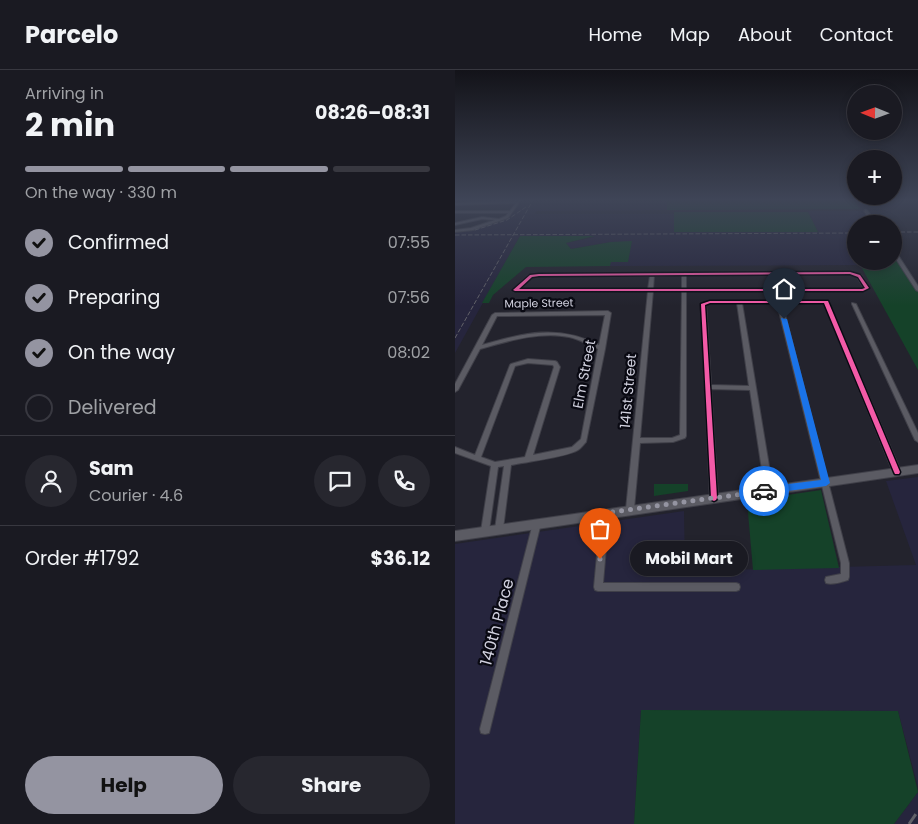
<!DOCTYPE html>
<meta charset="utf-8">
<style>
body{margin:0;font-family:Poppins,sans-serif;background:#27272f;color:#f1f3f6;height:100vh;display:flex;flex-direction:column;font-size:19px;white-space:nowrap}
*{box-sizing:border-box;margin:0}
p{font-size:16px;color:#9fa1a5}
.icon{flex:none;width:28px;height:28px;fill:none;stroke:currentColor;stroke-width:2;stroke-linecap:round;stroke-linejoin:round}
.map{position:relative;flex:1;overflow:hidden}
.drawer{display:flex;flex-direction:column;background:#1a1a22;width:455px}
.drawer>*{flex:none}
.needle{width:32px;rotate:271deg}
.controls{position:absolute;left:392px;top:15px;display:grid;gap:10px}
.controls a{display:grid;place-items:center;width:55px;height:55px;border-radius:50%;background:#1a1a22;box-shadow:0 2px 8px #0003,0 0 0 1px #383840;font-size:25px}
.pin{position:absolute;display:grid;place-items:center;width:42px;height:42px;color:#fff;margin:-51px -21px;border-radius:50% 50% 50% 0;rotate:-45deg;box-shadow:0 0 5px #0007}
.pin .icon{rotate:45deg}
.courier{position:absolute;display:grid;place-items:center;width:50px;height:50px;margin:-25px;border:4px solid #1a73e8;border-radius:50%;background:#fff;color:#222;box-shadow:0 1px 6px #0007}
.bubble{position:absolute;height:35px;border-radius:18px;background:#1a1a22;box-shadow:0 2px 8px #0003,0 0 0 1px #383840;font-size:16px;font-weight:700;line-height:35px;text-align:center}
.summary em{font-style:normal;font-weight:700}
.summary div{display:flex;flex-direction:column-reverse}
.summary{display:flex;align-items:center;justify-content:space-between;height:85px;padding:0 25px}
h1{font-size:32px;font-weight:700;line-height:38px}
.bar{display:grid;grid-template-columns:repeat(4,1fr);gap:8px 5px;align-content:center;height:60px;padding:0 25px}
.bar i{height:6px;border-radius:4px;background:#383840}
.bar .on{background:#9494a1}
.bar p{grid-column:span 4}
.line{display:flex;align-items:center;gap:12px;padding:0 25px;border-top:1px solid #383840}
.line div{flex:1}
.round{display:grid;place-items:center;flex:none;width:52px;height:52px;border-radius:26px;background:#27272f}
ol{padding:0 25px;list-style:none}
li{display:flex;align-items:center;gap:15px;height:55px}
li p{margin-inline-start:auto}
li .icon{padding:5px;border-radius:50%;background:#9494a1;color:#111;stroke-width:4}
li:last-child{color:#9fa1a5}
li i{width:28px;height:28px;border:2px solid #383840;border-radius:50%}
.cta{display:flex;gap:10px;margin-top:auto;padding:10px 25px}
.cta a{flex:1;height:58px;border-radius:30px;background:#9494a1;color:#111;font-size:20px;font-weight:700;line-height:58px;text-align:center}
.cta a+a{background:#27272f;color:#f1f3f6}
header{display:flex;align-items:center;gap:30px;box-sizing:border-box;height:70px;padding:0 25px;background:#1a1a22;border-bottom:1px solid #383840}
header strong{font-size:24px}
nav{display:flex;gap:28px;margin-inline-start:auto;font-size:18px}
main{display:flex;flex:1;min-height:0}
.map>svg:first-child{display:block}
</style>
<header>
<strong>Parcelo</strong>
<nav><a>Home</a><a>Map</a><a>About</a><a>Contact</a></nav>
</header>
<main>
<section class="drawer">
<div class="summary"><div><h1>2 min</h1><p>Arriving in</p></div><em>08:26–08:31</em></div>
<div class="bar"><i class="on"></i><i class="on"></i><i class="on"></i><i></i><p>On the way · 330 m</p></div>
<ol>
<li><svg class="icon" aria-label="check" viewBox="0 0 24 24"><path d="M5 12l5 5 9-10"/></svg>Confirmed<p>07:55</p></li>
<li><svg class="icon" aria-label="check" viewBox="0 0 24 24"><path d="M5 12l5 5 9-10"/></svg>Preparing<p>07:56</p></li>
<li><svg class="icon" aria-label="check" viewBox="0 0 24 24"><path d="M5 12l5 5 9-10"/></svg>On the way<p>08:02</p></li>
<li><i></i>Delivered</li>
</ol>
<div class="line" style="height:90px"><a class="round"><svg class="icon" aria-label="person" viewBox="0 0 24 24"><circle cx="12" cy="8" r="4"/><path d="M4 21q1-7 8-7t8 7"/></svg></a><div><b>Sam</b><p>Courier · 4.6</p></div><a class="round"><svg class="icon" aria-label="chat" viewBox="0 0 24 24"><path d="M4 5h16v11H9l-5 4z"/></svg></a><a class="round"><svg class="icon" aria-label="phone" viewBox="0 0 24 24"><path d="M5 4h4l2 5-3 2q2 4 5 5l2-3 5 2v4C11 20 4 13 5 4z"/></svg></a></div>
<div class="line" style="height:65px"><div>Order #1792</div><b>$36.12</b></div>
<div class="cta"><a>Help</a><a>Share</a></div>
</section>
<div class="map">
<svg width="463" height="754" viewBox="0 0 463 754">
<rect width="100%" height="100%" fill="#23232d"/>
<path fill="#26253d" d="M67,130L212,131V140L82,141L79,144H219V162H363L353,141H411L419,154H401V191L405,195L155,196L156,172L116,179L111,173L139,167L65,166L0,283V162L17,159L49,150L55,146L63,133Z
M463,407V717L443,641L186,640L179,754H0V474L229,441L230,501L461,495L431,411Z
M463,722V754H439Z"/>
<path fill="#154229" d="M189,130H399L405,139L212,140V131Z
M219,142H353L363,162H219Z
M65,166H140L111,173L116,179L156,172L177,171L173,192H156L155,196L71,197L38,225L34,233H27Z
M403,191H444L463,220V300Z
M199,414H233V421L199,426Z
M366,420L384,498L298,500L292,431Z
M186,640L443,641L463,722L439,754H179Z"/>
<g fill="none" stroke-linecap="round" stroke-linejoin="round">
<defs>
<path id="minor" d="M63,130H66L53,148L18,160L0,162V160L16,158L40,150L27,149L0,155V153L27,147L44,149L51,146L53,143H0V141H55L61,133L0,135V133Z
M410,140H412L422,154H418L409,141Z
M439,182H441L463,216V221L461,220L439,186Z
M395,202L406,205L414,218L408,221H231V366L230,368L218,372L185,373L179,439L178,441L175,442L172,441L171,439L193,221H60L58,220L74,205L84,204ZM395,204L402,207L409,218L407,219H231V205ZM227,205V219H198L199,206ZM84,206H195L193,219H64L77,207ZM198,221H227L225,365L217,368H185Z
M324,230L326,231H373L446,402L445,404H439L438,402L369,233H327L394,493V507L393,510C387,512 377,515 371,513L370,510L371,507L386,504V493L322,233H287L318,420L317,422L314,423L311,422L310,420L295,320L256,319L263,428L262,430L259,431L256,430L255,428L246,234L255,231H322ZM255,233H282L294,316L256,315L251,235Z
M397,233L401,234L463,363V372L460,370L397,234Z
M153,241L156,243L150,279L131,372C129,374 126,378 123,380C112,387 71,392 56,395L48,459L47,461L44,462L41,461L40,459L49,396L43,397L34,461L33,463L30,464L27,463L26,461L36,396L0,383V377L20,385L55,295L56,294L73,289L100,291L102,292L105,297L78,385L117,377L126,369L143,279C134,275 124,269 114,267C85,261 53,271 25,279L3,320L0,322V314L37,245L40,243ZM150,245L144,275C102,254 70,263 27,275L42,246ZM73,293L98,295L99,297L70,387L40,392L26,387L60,296Z
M150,440L153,441L154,443L148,513H281L284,514L285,517L284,520L281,521H143L140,520L139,517L146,443L147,441Z
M82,450L85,451L86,453L35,659L34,663L30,664L26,663L25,659L78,453L79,451Z"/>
<path id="secondary" d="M463,395V403L0,471V461Z"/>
</defs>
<use href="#minor" stroke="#404049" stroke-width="2"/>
<use href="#secondary" stroke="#404049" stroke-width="2"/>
<use href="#minor" fill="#5b5b63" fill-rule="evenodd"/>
<use href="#secondary" fill="#5b5b63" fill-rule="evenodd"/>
<path stroke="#626269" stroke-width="1" stroke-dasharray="4.5 2" stroke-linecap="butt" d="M20,160L52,150L71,137
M439,162H463
M0,165L401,163
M0,268L78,130"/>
<path stroke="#626269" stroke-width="3" stroke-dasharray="12 5.5" stroke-linecap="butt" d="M454,754L463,741"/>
<defs>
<path id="cycleway" d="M395,202L405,205L414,218L408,221H60L58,220L75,205L84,204ZM395,204L403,207L410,218L407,219H64L77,207L84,206Z
M255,231H373L445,402L444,404H440L439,402L369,233H255L250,235L262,428L261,430L259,431L257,430L256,428L246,234Z"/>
</defs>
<use href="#cycleway" stroke="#090912" stroke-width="3"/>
<use href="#cycleway" fill="#f35aa7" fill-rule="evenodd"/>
</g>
<linearGradient id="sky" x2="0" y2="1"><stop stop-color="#131319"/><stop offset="0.55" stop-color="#3f4557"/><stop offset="1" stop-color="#3f4557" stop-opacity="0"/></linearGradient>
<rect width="463" height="236" fill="url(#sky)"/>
<path fill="#1a73e8" d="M326,248L332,249L375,413L371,416L309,424L304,421L309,417L366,410Z"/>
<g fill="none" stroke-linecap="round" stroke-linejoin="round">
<path stroke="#9494a1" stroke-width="5" stroke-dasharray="0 9" d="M145,489L150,443L309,421"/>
</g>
<g text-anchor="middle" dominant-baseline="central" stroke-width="4.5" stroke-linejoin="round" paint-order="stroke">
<g font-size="11" fill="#d1d1df" stroke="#090912">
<text transform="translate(84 233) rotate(-1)">Maple Street</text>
</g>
<g font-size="14" fill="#d1d1df" stroke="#090912">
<text transform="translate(129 304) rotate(-79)">Elm Street</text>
<text transform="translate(173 321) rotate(-85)">141st Street</text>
</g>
<g font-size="16" fill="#d1d1df" stroke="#090912">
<text transform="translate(42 552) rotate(-75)">140th Place</text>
</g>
</g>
</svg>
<div class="controls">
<a><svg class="needle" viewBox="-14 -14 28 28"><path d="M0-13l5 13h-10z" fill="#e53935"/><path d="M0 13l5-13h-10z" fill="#9fa1a5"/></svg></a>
<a>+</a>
<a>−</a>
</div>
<div class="pin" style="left:145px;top:489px;background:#ea580c"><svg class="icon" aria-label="bag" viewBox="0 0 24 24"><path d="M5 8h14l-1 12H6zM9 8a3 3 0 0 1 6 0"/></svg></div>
<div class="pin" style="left:329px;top:249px;background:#1f2937"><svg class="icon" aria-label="home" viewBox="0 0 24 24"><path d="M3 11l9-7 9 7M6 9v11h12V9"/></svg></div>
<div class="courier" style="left:309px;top:421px"><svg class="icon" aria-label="car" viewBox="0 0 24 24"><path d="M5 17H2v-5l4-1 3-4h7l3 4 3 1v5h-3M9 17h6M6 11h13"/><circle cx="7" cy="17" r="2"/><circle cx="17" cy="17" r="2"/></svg></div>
<div class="bubble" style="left:175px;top:471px;width:118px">Mobil Mart</div>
</div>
</main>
